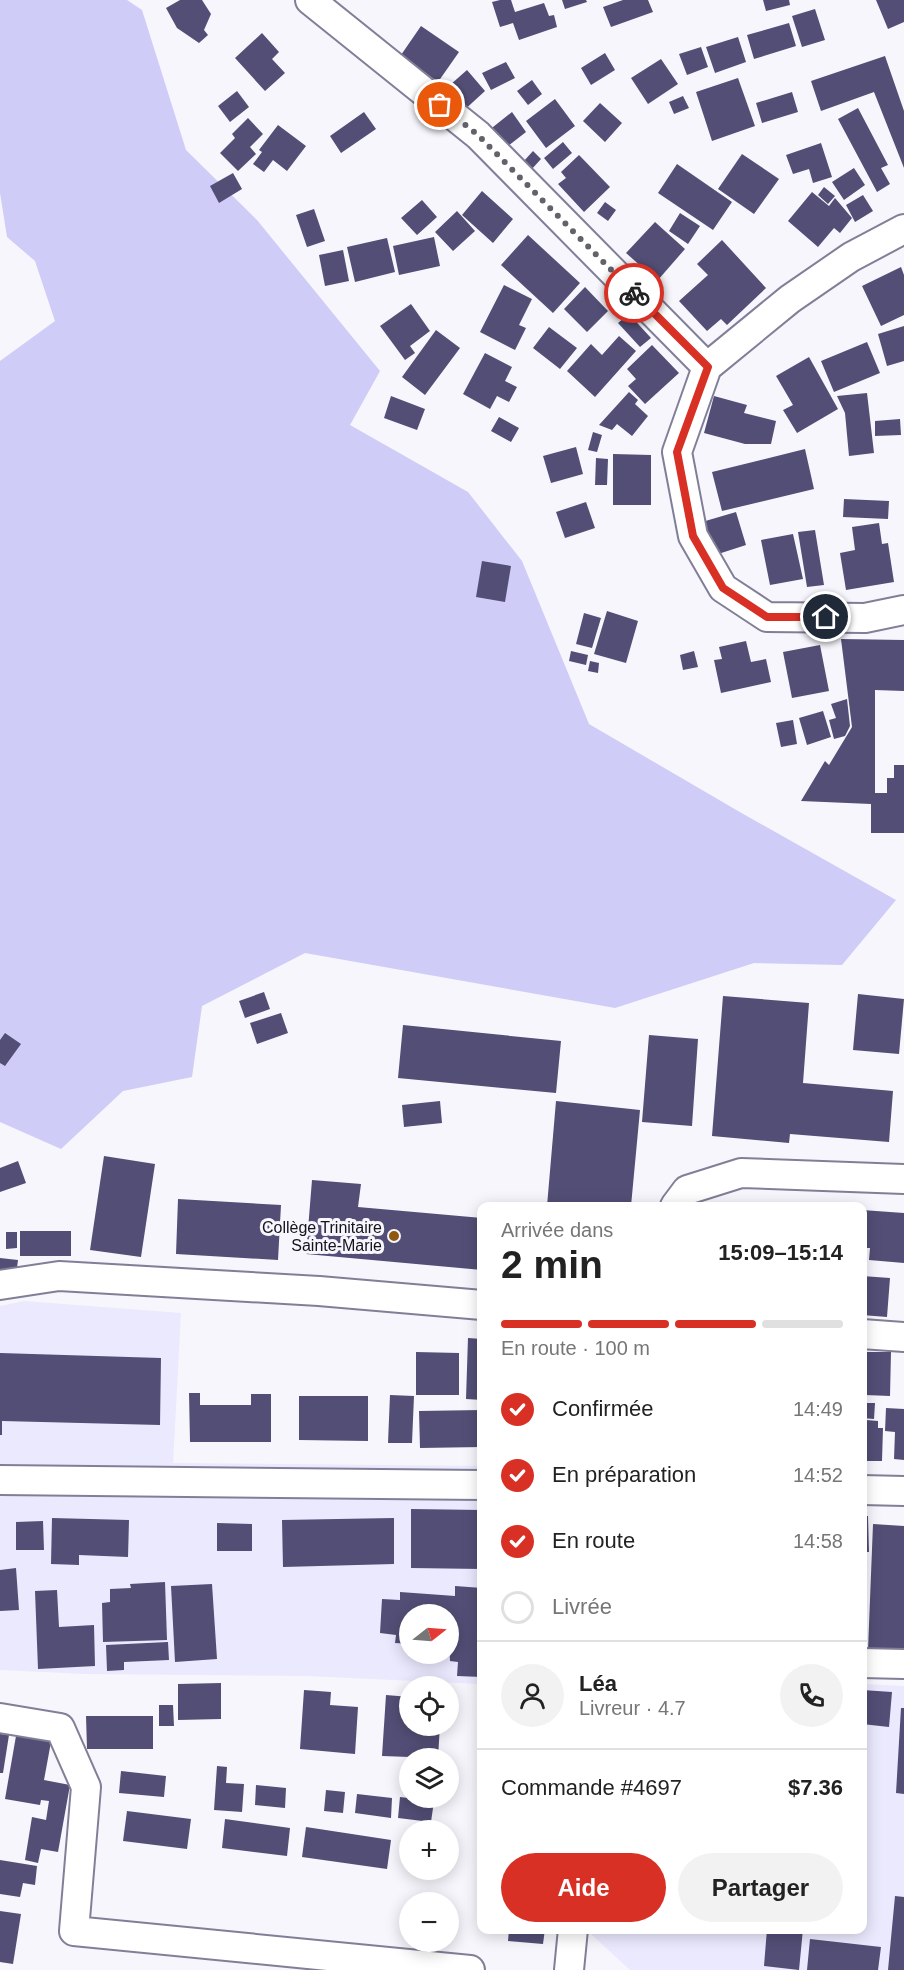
<!DOCTYPE html>
<html lang="fr">
<meta charset="utf-8">
<style>
body{margin:0;font-family:Arial,sans-serif;background:#f2f2f2;color:#222;height:100vh;display:flex;flex-direction:column;font-size:22px;white-space:nowrap}
*{box-sizing:border-box;margin:0}
p{font-size:20px;color:#767676}
.icon{flex:none;width:33px;height:33px;fill:none;stroke:currentColor;stroke-width:2;stroke-linecap:round;stroke-linejoin:round}
.map{position:relative;flex:1;overflow:hidden}
.drawer{position:absolute;left:477px;top:1202px;width:390px;height:732px;display:flex;flex-direction:column;background:#fff;border-radius:12px;box-shadow:0 3px 15px #0003}
.drawer>*{flex:none}
.needle{width:39px;rotate:73deg}
.controls{position:absolute;left:399px;top:1604px;display:grid;gap:12px}
.controls a{display:grid;place-items:center;width:60px;height:60px;border-radius:50%;background:#fff;box-shadow:0 3px 15px #0003;font-size:30px}
.pin{position:absolute;display:grid;place-items:center;width:51px;height:51px;color:#fff;margin:-26px;border:3px solid #fff;border-radius:50%;box-shadow:0 2px 6px #0007}
.courier{position:absolute;display:grid;place-items:center;width:60px;height:60px;margin:-30px;border:4px solid #d93025;border-radius:50%;background:#fff;color:#222;box-shadow:0 2px 8px #0007}
.summary em{font-style:normal;font-weight:700}
.summary div{display:flex;flex-direction:column-reverse}
.summary{display:flex;align-items:center;justify-content:space-between;height:102px;padding:0 24px}
h1{font-size:39px;font-weight:700;line-height:45px}
.bar{display:grid;grid-template-columns:repeat(4,1fr);gap:9px 6px;align-content:center;height:72px;padding:0 24px}
.bar i{height:8px;border-radius:4px;background:#e0e0e0}
.bar .active{background:#d93025}
.bar p{grid-column:span 4}
.line{display:flex;align-items:center;gap:15px;padding:0 24px;border-top:2px solid #e0e0e0}
.line div{flex:1}
.round{display:grid;place-items:center;flex:none;width:63px;height:63px;border-radius:32px;background:#f2f2f2}
ol{padding:0 24px;list-style:none}
li{display:flex;align-items:center;gap:18px;height:66px}
li p{margin-inline-start:auto}
li .icon{padding:6px;border-radius:50%;background:#d93025;color:#fff;stroke-width:4}
li:last-child{color:#767676}
li i{width:33px;height:33px;border:3px solid #e0e0e0;border-radius:50%}
.button{display:flex;gap:12px;margin-top:auto;padding:12px 24px}
.button a{flex:1;height:69px;border-radius:36px;background:#d93025;color:#fff;font-size:24px;font-weight:700;line-height:69px;text-align:center}
.button a+a{background:#f2f2f2;color:#222}
.map>svg:first-child{display:block}
</style>
<div class="map">
<svg width="904" height="1970" viewBox="0 0 904 1970">
<rect width="100%" height="100%" fill="#f6f6fc"/>
<path fill="#eae9fe" fill-rule="evenodd" d="M24,1301L181,1313L173,1463L481,1466V1684L307,1676L86,1674L0,1670V1306ZM410,1614H448V1653H410Z
M863,1684L904,1686V1970H630L591,1934V1929H862Z"/>
<path fill="#cfccf7" d="M0,0H127L142,10L186,150L257,220L380,371L350,425L468,492L522,561L589,724L738,811L896,900L842,965L754,963L615,1008L305,953L202,1006L192,1077L123,1091L61,1149L0,1122V361L55,321L35,261L7,237L0,193Z"/>
<path fill="#524e76" d="M180,0H202L211,14L204,30L208,35L199,43L177,28L166,8Z
M500,0H511L515,12L544,3L549,16L554,15L557,27L519,40L513,23L500,27L492,2Z
M562,0H586L587,2L565,9Z
M623,0H648L653,12L611,27L603,7Z
M763,0H789L790,5L766,11Z
M876,0H904V22L888,29Z
M815,9L825,40L802,47L792,16Z
M789,23L796,46L754,59L747,35Z
M421,26L459,52L438,82L401,55Z
M262,33L279,52L272,59L285,73L265,91L235,58Z
M738,37L746,62L715,73L706,47Z
M701,47L708,67L687,75L679,54Z
M605,53L615,70L591,85L581,68Z
M885,56L904,111V168L874,92L821,111L811,81Z
M661,59L678,84L648,104L631,78Z
M506,62L515,78L491,90L482,73Z
M467,70L485,91L461,113L442,92Z
M738,78L755,126L712,141L696,92Z
M532,80L542,94L528,105L517,91Z
M237,91L249,107L230,122L218,106Z
M792,92L798,112L762,123L756,103Z
M683,96L689,108L674,114L669,102Z
M555,99L575,126L546,148L526,121Z
M600,103L622,123L605,142L583,121Z
M858,108L888,165L881,168L890,184L877,192L838,119Z
M364,112L376,129L341,153L330,136Z
M512,112L526,132L503,150L488,131Z
M248,118L263,134L250,147L256,154L238,171L220,153L235,138L232,134Z
M278,125L306,146L287,171L273,160L264,172L253,164L262,152L259,150Z
M563,142L572,153L553,169L544,158Z
M821,143L832,177L813,183L809,169L793,174L786,155Z
M533,151L541,159L531,170L523,162Z
M742,154L779,179L754,214L718,189Z
M579,155L610,187L584,212L558,184L566,178L561,172Z
M677,164L732,202L713,230L658,193Z
M854,168L865,185L844,200L832,182Z
M233,173L242,189L219,203L210,186Z
M824,187L835,196L828,204L818,195Z
M482,191L513,219L493,243L462,215Z
M812,192L829,206L835,198L852,218L840,233L834,228L818,247L788,221Z
M863,195L873,211L855,222L846,205Z
M422,200L437,217L417,235L401,218Z
M605,202L616,210L608,221L597,213Z
M314,209L325,241L307,247L296,215Z
M457,211L475,231L453,251L435,232Z
M680,213L700,226L688,244L669,231Z
M655,222L685,249L651,288L636,275L643,268L626,253Z
M528,235L580,283L553,313L501,265Z
M434,237L440,266L399,275L393,246Z
M387,238L395,272L355,282L347,247Z
M722,240L766,288L727,325L721,319L707,331L679,301L708,275L697,264Z
M343,250L349,281L325,286L319,255Z
M901,267L904,275V315L881,326L862,286Z
M504,285L532,299L519,325L526,328L515,350L480,332Z
M585,287L608,311L587,332L564,309Z
M411,304L430,331L410,346L415,353L405,360L380,326Z
M629,314L651,338L640,347L618,323Z
M904,326V361L887,366L878,334Z
M549,327L577,348L560,369L533,348Z
M436,330L460,348L425,395L402,377Z
M619,336L636,351L595,397L567,371L591,344L602,355Z
M867,342L880,373L834,392L821,361Z
M652,345L679,373L645,404L628,386L636,379L627,369Z
M485,353L512,367L505,381L517,387L509,402L497,396L490,409L463,394Z
M809,357L838,409L797,433L783,410L793,405L776,376Z
M629,392L638,400L635,404L648,416L632,436L617,424L612,430L599,425Z
M867,393L874,453L849,456L845,413L837,396Z
M391,396L425,409L417,430L384,418Z
M714,396L747,405L744,413L776,421L771,444H745L704,433Z
M499,417L519,428L511,442L491,431Z
M900,419L901,435L875,436V421Z
M593,432L602,435L597,452L588,450Z
M576,447L583,474L551,483L543,456Z
M805,449L814,489L722,511L712,472Z
M613,454L651,455V505H613Z
M596,458L608,459L607,485H595Z
M844,499L889,501L888,519L843,517Z
M586,502L595,528L565,538L556,512Z
M736,512L746,545L712,556L702,522Z
M879,523L882,544L888,543L894,582L846,590L840,553L855,550L852,527Z
M815,530L824,585L807,587L798,532Z
M793,534L803,579L770,585L761,540Z
M482,561L511,566L505,602L476,597Z
M607,611L638,621L626,663L594,654Z
M584,613L601,618L592,648L576,644Z
M841,639L904,640V691L875,690V793H887V778H894V765H904V833H871V804L801,801L825,761L829,765L852,727Z
M746,641L751,662L766,659L771,682L721,693L714,660L722,659L719,647Z
M820,645L829,691L792,698L783,652Z
M571,651L588,655L586,665L569,661Z
M694,651L698,667L683,670L680,655Z
M590,661L599,663L598,673L588,671Z
M847,699L850,726L845,736L834,739L829,720L836,718L831,704Z
M823,711L831,737L807,745L799,718Z
M793,720L797,744L781,747L776,723Z
M264,992L270,1009L245,1018L239,1001Z
M858,994L904,999L899,1054L853,1050Z
M723,996L809,1003L803,1083L893,1091L889,1142L790,1134L789,1143L712,1136Z
M281,1013L288,1033L257,1044L250,1023Z
M403,1025L561,1041L556,1093L398,1078Z
M5,1033L21,1044L5,1066L0,1063V1040Z
M649,1035L698,1039L692,1126L642,1122Z
M440,1101L442,1123L404,1127L402,1105Z
M556,1101L640,1110L631,1206H547Z
M104,1156L155,1164L141,1257L90,1250Z
M18,1161L26,1183L0,1192V1168Z
M312,1180L361,1184L358,1207L482,1218V1270L306,1254Z
M178,1199L281,1205L278,1260L176,1254Z
M862,1210L904,1213V1263L869,1260L870,1248H862Z
M20,1231H71V1256H20Z
M6,1232H17V1248L6,1249Z
M0,1258L18,1260L16,1275L0,1272Z
M862,1276L890,1278L887,1317L862,1315Z
M468,1338L482,1339V1400L466,1399Z
M416,1352L459,1353V1395H416Z
M862,1352H891L890,1396L865,1395V1388H862Z
M0,1353L161,1358L160,1425L2,1421V1435H0Z
M189,1393H200V1405H251V1394H271V1442H190Z
M390,1395L414,1396L412,1443H388Z
M299,1396H368V1441L299,1440Z
M862,1403H875L874,1419L862,1418Z
M886,1408L904,1409V1460L894,1459L895,1432L885,1431Z
M482,1410V1447L420,1448L419,1411Z
M866,1420L878,1421V1428H883L882,1461H862V1427H865Z
M411,1509L482,1510V1569L411,1568Z
M862,1516H868L869,1552H862Z
M52,1518L129,1520L128,1557L79,1555V1565L51,1564Z
M394,1518V1564L283,1567L282,1520Z
M43,1521L44,1550H16V1522Z
M217,1523L252,1524V1551H217Z
M873,1524L904,1526V1652L868,1650Z
M16,1568L19,1610L0,1611V1570Z
M165,1582L167,1640L103,1642L102,1603L110,1602V1589L131,1588L130,1584Z
M212,1584L217,1659L175,1662L171,1586Z
M455,1586L482,1588V1677L457,1676L458,1662L450,1661L448,1614H410V1644L395,1643L396,1635L380,1633L382,1599L400,1600V1592L455,1596Z
M57,1590L59,1627L94,1625L95,1666L38,1669L35,1591Z
M168,1642L169,1660L124,1662V1670L107,1671L106,1645Z
M221,1683V1719L178,1720V1684Z
M304,1690L331,1692L330,1705L358,1707L355,1754L300,1749Z
M862,1690L892,1692L889,1727L862,1724Z
M386,1695L410,1697V1725H440L438,1758L382,1756Z
M159,1705H173L174,1726H159Z
M901,1708H904V1794L896,1793Z
M86,1716H153V1749H87Z
M0,1734L9,1735L3,1773H0Z
M16,1736L51,1742L44,1780L70,1785L58,1852L41,1849L38,1863L25,1860L32,1817L46,1820L49,1801L41,1800L40,1805L5,1799Z
M217,1766L227,1767L226,1783L244,1784L242,1812L214,1810Z
M121,1771L166,1776L164,1797L119,1793Z
M256,1785L286,1788L285,1808L255,1805Z
M326,1790L345,1792L343,1813L324,1811Z
M357,1794L392,1798L391,1818L355,1813Z
M400,1797L434,1801L431,1822L398,1818Z
M127,1811L191,1819L187,1849L123,1841Z
M225,1819L290,1828L287,1856L222,1848Z
M306,1827L391,1840L387,1869L302,1857Z
M0,1860L37,1866L35,1885L23,1883L20,1897L0,1894Z
M895,1896L904,1897V1970H888Z
M0,1911L21,1914L13,1964L0,1962Z
M509,1929H545L543,1944L508,1941Z
M767,1929H803L799,1970L764,1966Z
M810,1939L881,1947L878,1970H807Z"/>
<g fill="none" stroke-linecap="round" stroke-linejoin="round">
<defs>
<path id="minor" d="M310,0L478,135L707,367
M904,229L851,257L790,299L707,367L677,452L693,536L723,588L767,617L865,618L904,610
M675,1206L687,1190L741,1173L904,1179
M0,1285L59,1276L319,1291L482,1305
M862,1334L904,1337
M0,1480L482,1485
M862,1490L904,1491
M862,1663L904,1664
M0,1718L60,1728L86,1787L74,1931L470,1970
M569,1970L573,1929"/>
</defs>
<use href="#minor" stroke="#817f97" stroke-width="32"/>
<use href="#minor" stroke="#fff" stroke-width="28"/>
</g>
<g fill="none" stroke-linecap="round" stroke-linejoin="round">
<path stroke="#62626a" stroke-width="6" stroke-dasharray="0 10.8" d="M440,105L478,135L634,293"/>
<path stroke="#d93025" stroke-width="8" d="M634,293L708,367L677,452L693,536L723,588L767,617H826"/>
</g>
<circle fill="#905711" stroke="#f6f6fc" stroke-width="2" cx="394" cy="1236" r="6"/>
<g text-anchor="middle" dominant-baseline="central" stroke-width="6" stroke-linejoin="round" paint-order="stroke">
<g font-size="16" fill="#13131c" stroke="#f6f6fc" text-anchor="end">
<text x="382" y="1227">Collège Trinitaire<tspan x="382" dy="18">Sainte-Marie</tspan></text>
</g>
</g>
</svg>
<div class="controls">
<a><svg class="needle" viewBox="-14 -14 28 28"><path d="M0-13l5 13h-10z" fill="#e53935"/><path d="M0 13l5-13h-10z" fill="#767676"/></svg></a>
<a><svg class="icon" aria-label="locate" viewBox="0 0 24 24"><circle cx="12" cy="12" r="6"/><path d="M12 2v4M12 18v4M2 12h4M18 12h4"/></svg></a>
<a><svg class="icon" aria-label="layers" viewBox="0 0 24 24"><path d="M12 4l9 5-9 5-9-5zM3 14l9 5 9-5"/></svg></a>
<a>+</a>
<a>−</a>
</div>
<div class="pin" style="left:440px;top:105px;background:#ea580c"><svg class="icon" aria-label="bag" viewBox="0 0 24 24"><path d="M5 8h14l-1 12H6zM9 8a3 3 0 0 1 6 0"/></svg></div>
<div class="pin" style="left:826px;top:617px;background:#1f2937"><svg class="icon" aria-label="home" viewBox="0 0 24 24"><path d="M3 11l9-7 9 7M6 9v11h12V9"/></svg></div>
<div class="courier" style="left:634px;top:293px"><svg class="icon" aria-label="bike" viewBox="0 0 24 24"><circle cx="6" cy="16" r="4"/><circle cx="18" cy="16" r="4"/><path d="M6 16l4-8h5l3 8M10 8l3 8H6M13 5h3"/></svg></div>
<section class="drawer">
<div class="summary"><div><h1>2 min</h1><p>Arrivée dans</p></div><em>15:09–15:14</em></div>
<div class="bar"><i class="active"></i><i class="active"></i><i class="active"></i><i></i><p>En route · 100 m</p></div>
<ol>
<li><svg class="icon" aria-label="check" viewBox="0 0 24 24"><path d="M5 12l5 5 9-10"/></svg>Confirmée<p>14:49</p></li>
<li><svg class="icon" aria-label="check" viewBox="0 0 24 24"><path d="M5 12l5 5 9-10"/></svg>En préparation<p>14:52</p></li>
<li><svg class="icon" aria-label="check" viewBox="0 0 24 24"><path d="M5 12l5 5 9-10"/></svg>En route<p>14:58</p></li>
<li><i></i>Livrée</li>
</ol>
<div class="line" style="height:108px"><a class="round"><svg class="icon" aria-label="person" viewBox="0 0 24 24"><circle cx="12" cy="8" r="4"/><path d="M4 21q1-7 8-7t8 7"/></svg></a><div><b>Léa</b><p>Livreur · 4.7</p></div><a class="round"><svg class="icon" aria-label="phone" viewBox="0 0 24 24"><path d="M5 4h4l2 5-3 2q2 4 5 5l2-3 5 2v4C11 20 4 13 5 4z"/></svg></a></div>
<div class="line" style="height:78px"><div>Commande #4697</div><b>$7.36</b></div>
<div class="button"><a>Aide</a><a>Partager</a></div>
</section>
</div>
